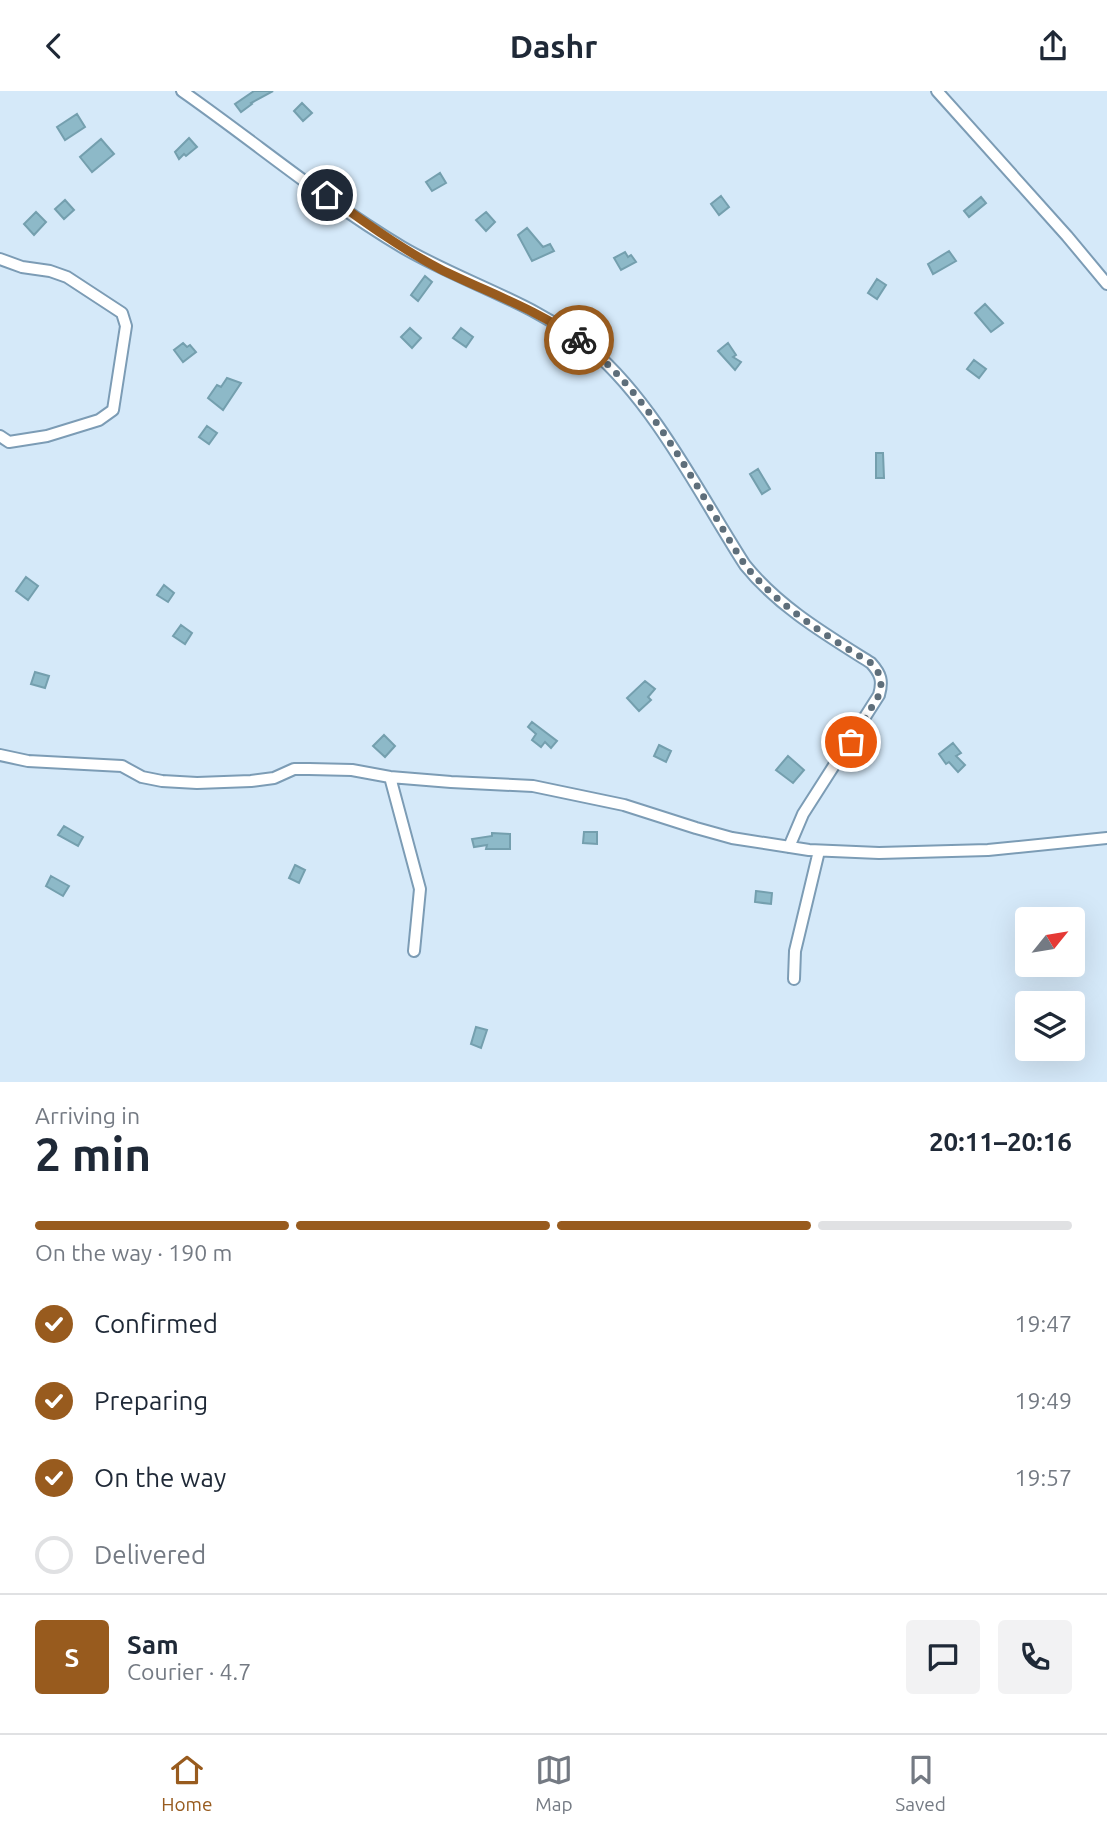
<!DOCTYPE html>
<meta charset="utf-8">
<style>
body{margin:0;font-family:Ubuntu,sans-serif;background:#f2f2f3;color:#1f2937;height:100vh;display:flex;flex-direction:column;font-size:26px;white-space:nowrap}
*{box-sizing:border-box;margin:0}
p{font-size:23px;color:#747a83}
.icon{flex:none;width:38px;height:38px;fill:none;stroke:currentColor;stroke-width:2;stroke-linecap:round;stroke-linejoin:round}
.map{position:relative;height:991px;overflow:hidden}
.sheet{display:flex;flex-direction:column;background:#fff;flex:1}
.sheet>*{flex:none}
.needle{width:46px;rotate:60deg}
.buttons{position:absolute;left:1015px;top:816px;display:grid;gap:14px}
.buttons a{display:grid;place-items:center;width:70px;height:70px;border-radius:7px;background:#fff;box-shadow:0 7px 28px #0002;font-size:35px}
.pin{position:absolute;display:grid;place-items:center;width:60px;height:60px;color:#fff;margin:-30px;border:4px solid #fff;border-radius:50%;box-shadow:0 2px 7px #0007}
.courier{position:absolute;display:grid;place-items:center;width:70px;height:70px;margin:-35px;border:5px solid #985b1e;border-radius:50%;background:#fff;color:#222;box-shadow:0 2px 9px #0007}
.head em{font-style:normal;font-weight:700}
.head div{display:flex;flex-direction:column-reverse}
.head{display:flex;align-items:center;justify-content:space-between;height:119px;padding:0 35px}
h1{font-size:46px;font-weight:700;line-height:52px}
.bar{display:grid;grid-template-columns:repeat(4,1fr);gap:10px 7px;align-content:center;height:84px;padding:0 35px}
.bar i{height:9px;border-radius:5px;background:#e0e1e3}
.bar .active{background:#985b1e}
.bar p{grid-column:span 4}
.line{display:flex;align-items:center;gap:18px;padding:0 35px;border-top:2px solid #e0e1e3}
.line div{flex:1}
.round{display:grid;place-items:center;flex:none;width:74px;height:74px;border-radius:7px;background:#f2f2f3}
ol{padding:0 35px;list-style:none}
li{display:flex;align-items:center;gap:21px;height:77px}
li p{margin-inline-start:auto}
li .icon{padding:7px;border-radius:50%;background:#985b1e;color:#fff;stroke-width:4}
li:last-child{color:#747a83}
li i{width:38px;height:38px;border:4px solid #e0e1e3;border-radius:50%}
header{display:flex;justify-content:space-between;align-items:center;height:91px;padding:0 35px;background:#fff;font-size:32px;font-weight:700}
.dock{display:flex;justify-content:space-around;align-items:center;height:98px;border-top:2px solid #e0e1e3;background:#fff;font-size:19px;color:#747a83}
.dock a{display:grid;justify-items:center;gap:4px}
.dock .active{color:#985b1e}
.map>svg:first-child{display:block}
</style>
<header><svg class="icon" aria-label="back" viewBox="0 0 24 24"><path d="M15 5l-7 7 7 7"/></svg>Dashr<svg class="icon" aria-label="share" viewBox="0 0 24 24"><path d="M12 15V3M7 8l5-5 5 5M5 13v7h14v-7"/></svg></header>
<div class="map">
<svg width="1107" height="991" viewBox="0 0 1107 991">
<rect width="100%" height="100%" fill="#d5e9f9"/>
<path fill="#8db9c8" stroke="#749fae" stroke-width="2" d="M254,0H273L251,12L252,13L241,21L235,13Z
M302,12L312,22L303,30L294,20Z
M77,23L85,36L65,49L57,36Z
M189,47L197,56L186,65L184,63L179,68L175,61Z
M101,48L114,63L92,81L80,66Z
M440,82L446,92L432,100L426,91Z
M721,105L729,116L719,124L711,113Z
M981,106L986,112L969,126L964,120Z
M65,109L74,119L64,128L55,118Z
M36,121L46,131L34,144L24,133Z
M486,121L495,131L486,140L476,129Z
M527,137L543,156L550,153L554,160L532,170L518,144Z
M949,160L956,170L933,183L928,173Z
M625,161L628,166L631,164L636,171L621,179L614,167Z
M425,185L432,191L418,210L411,204Z
M877,188L886,194L877,208L868,202Z
M985,213L1003,232L991,241L975,222Z
M410,237L421,247L412,257L401,246Z
M461,237L473,246L466,256L453,247Z
M183,252L187,256L190,254L196,261L183,271L174,259Z
M728,252L736,264L733,266L741,271L735,279L718,260Z
M974,269L986,278L979,287L967,278Z
M227,287L241,292L223,319L208,307L217,294L221,296Z
M207,335L217,342L209,353L199,346Z
M876,362H883L884,387H876Z
M758,378L770,398L762,403L750,383Z
M26,486L38,495L28,509L16,500Z
M164,494L174,502L168,511L157,504Z
M181,534L192,542L185,553L173,545Z
M35,581L49,585L45,597L31,593Z
M645,590L655,598L648,606L651,609L639,620L627,607Z
M532,631L557,650L551,657L545,651L541,656L532,649L536,643L528,636Z
M384,644L395,655L385,666L373,655Z
M953,652L961,662L956,665L965,674L958,681L949,671L946,673L939,663Z
M659,654L671,660L666,671L654,665Z
M788,665L804,679L793,692L776,679Z
M64,735L83,746L78,755L58,744Z
M584,741H597V753L583,752Z
M492,742L510,743V758H486L487,754L474,756L472,748L492,745Z
M295,774L305,779L299,792L289,787Z
M51,785L69,795L63,805L46,795Z
M756,800L772,802L771,813L755,811Z
M476,936L487,939L481,957L471,953Z"/>
<g fill="none" stroke-linecap="round" stroke-linejoin="round">
<defs>
<path id="street" d="M182,0C255,51 325,110 402,156C463,192 539,213 592,259C655,313 700,404 745,474C779,516 825,543 871,572C881,583 883,590 879,604L803,723L789,756
M937,0L1067,145L1107,193
M0,168L22,176L50,180L67,186L122,222L126,235L113,319L99,329L47,345L9,351L0,345
M0,664L28,670L122,675L142,686L162,690L197,692L251,690L274,687L294,678H309L352,679L390,686L451,691L533,695L624,714L696,737L732,747L809,759L879,762L988,759L1107,747
M390,686L420,798L414,860
M794,888L795,860L819,760"/>
</defs>
<use href="#street" stroke="#7c9cb5" stroke-width="14"/>
<use href="#street" stroke="#fff" stroke-width="10"/>
</g>
<g fill="none" stroke-linecap="round" stroke-linejoin="round">
<path stroke="#5e6e7a" stroke-width="7" stroke-dasharray="0 12.6" d="M579,249C653,304 696,398 745,474C779,516 825,544 871,572C881,583 883,590 879,604L851,651"/>
<path stroke="#985b1e" stroke-width="9" d="M327,104C363,130 400,157 440,178C486,201 537,218 579,249"/>
</g>
</svg>
<div class="buttons">
<a><svg class="needle" viewBox="-14 -14 28 28"><path d="M0-13l5 13h-10z" fill="#e53935"/><path d="M0 13l5-13h-10z" fill="#747a83"/></svg></a>
<a><svg class="icon" aria-label="layers" viewBox="0 0 24 24"><path d="M12 4l9 5-9 5-9-5zM3 14l9 5 9-5"/></svg></a>
</div>
<div class="pin" style="left:851px;top:651px;background:#ea580c"><svg class="icon" aria-label="bag" viewBox="0 0 24 24"><path d="M5 8h14l-1 12H6zM9 8a3 3 0 0 1 6 0"/></svg></div>
<div class="pin" style="left:327px;top:104px;background:#1f2937"><svg class="icon" aria-label="home" viewBox="0 0 24 24"><path d="M3 11l9-7 9 7M6 9v11h12V9"/></svg></div>
<div class="courier" style="left:579px;top:249px"><svg class="icon" aria-label="bike" viewBox="0 0 24 24"><circle cx="6" cy="16" r="4"/><circle cx="18" cy="16" r="4"/><path d="M6 16l4-8h5l3 8M10 8l3 8H6M13 5h3"/></svg></div>
</div>
<section class="sheet">
<div class="head"><div><h1>2 min</h1><p>Arriving in</p></div><em>20:11–20:16</em></div>
<div class="bar"><i class="active"></i><i class="active"></i><i class="active"></i><i></i><p>On the way · 190 m</p></div>
<ol>
<li><svg class="icon" aria-label="check" viewBox="0 0 24 24"><path d="M5 12l5 5 9-10"/></svg>Confirmed<p>19:47</p></li>
<li><svg class="icon" aria-label="check" viewBox="0 0 24 24"><path d="M5 12l5 5 9-10"/></svg>Preparing<p>19:49</p></li>
<li><svg class="icon" aria-label="check" viewBox="0 0 24 24"><path d="M5 12l5 5 9-10"/></svg>On the way<p>19:57</p></li>
<li><i></i>Delivered</li>
</ol>
<div class="line" style="height:126px"><b class="round" style="background:#985b1e;color:#fff">S</b><div><b>Sam</b><p>Courier · 4.7</p></div><a class="round"><svg class="icon" aria-label="chat" viewBox="0 0 24 24"><path d="M4 5h16v11H9l-5 4z"/></svg></a><a class="round"><svg class="icon" aria-label="phone" viewBox="0 0 24 24"><path d="M5 4h4l2 5-3 2q2 4 5 5l2-3 5 2v4C11 20 4 13 5 4z"/></svg></a></div>
</section>
<nav class="dock">
<a class="active"><svg class="icon" aria-label="home" viewBox="0 0 24 24"><path d="M3 11l9-7 9 7M6 9v11h12V9"/></svg>Home</a>
<a><svg class="icon" aria-label="map" viewBox="0 0 24 24"><path d="M3 6l6-2 6 2 6-2v14l-6 2-6-2-6 2zM9 4v14M15 6v14"/></svg>Map</a>
<a><svg class="icon" aria-label="saved" viewBox="0 0 24 24"><path d="M7 4h10v16l-5-4-5 4z"/></svg>Saved</a>
</nav>
